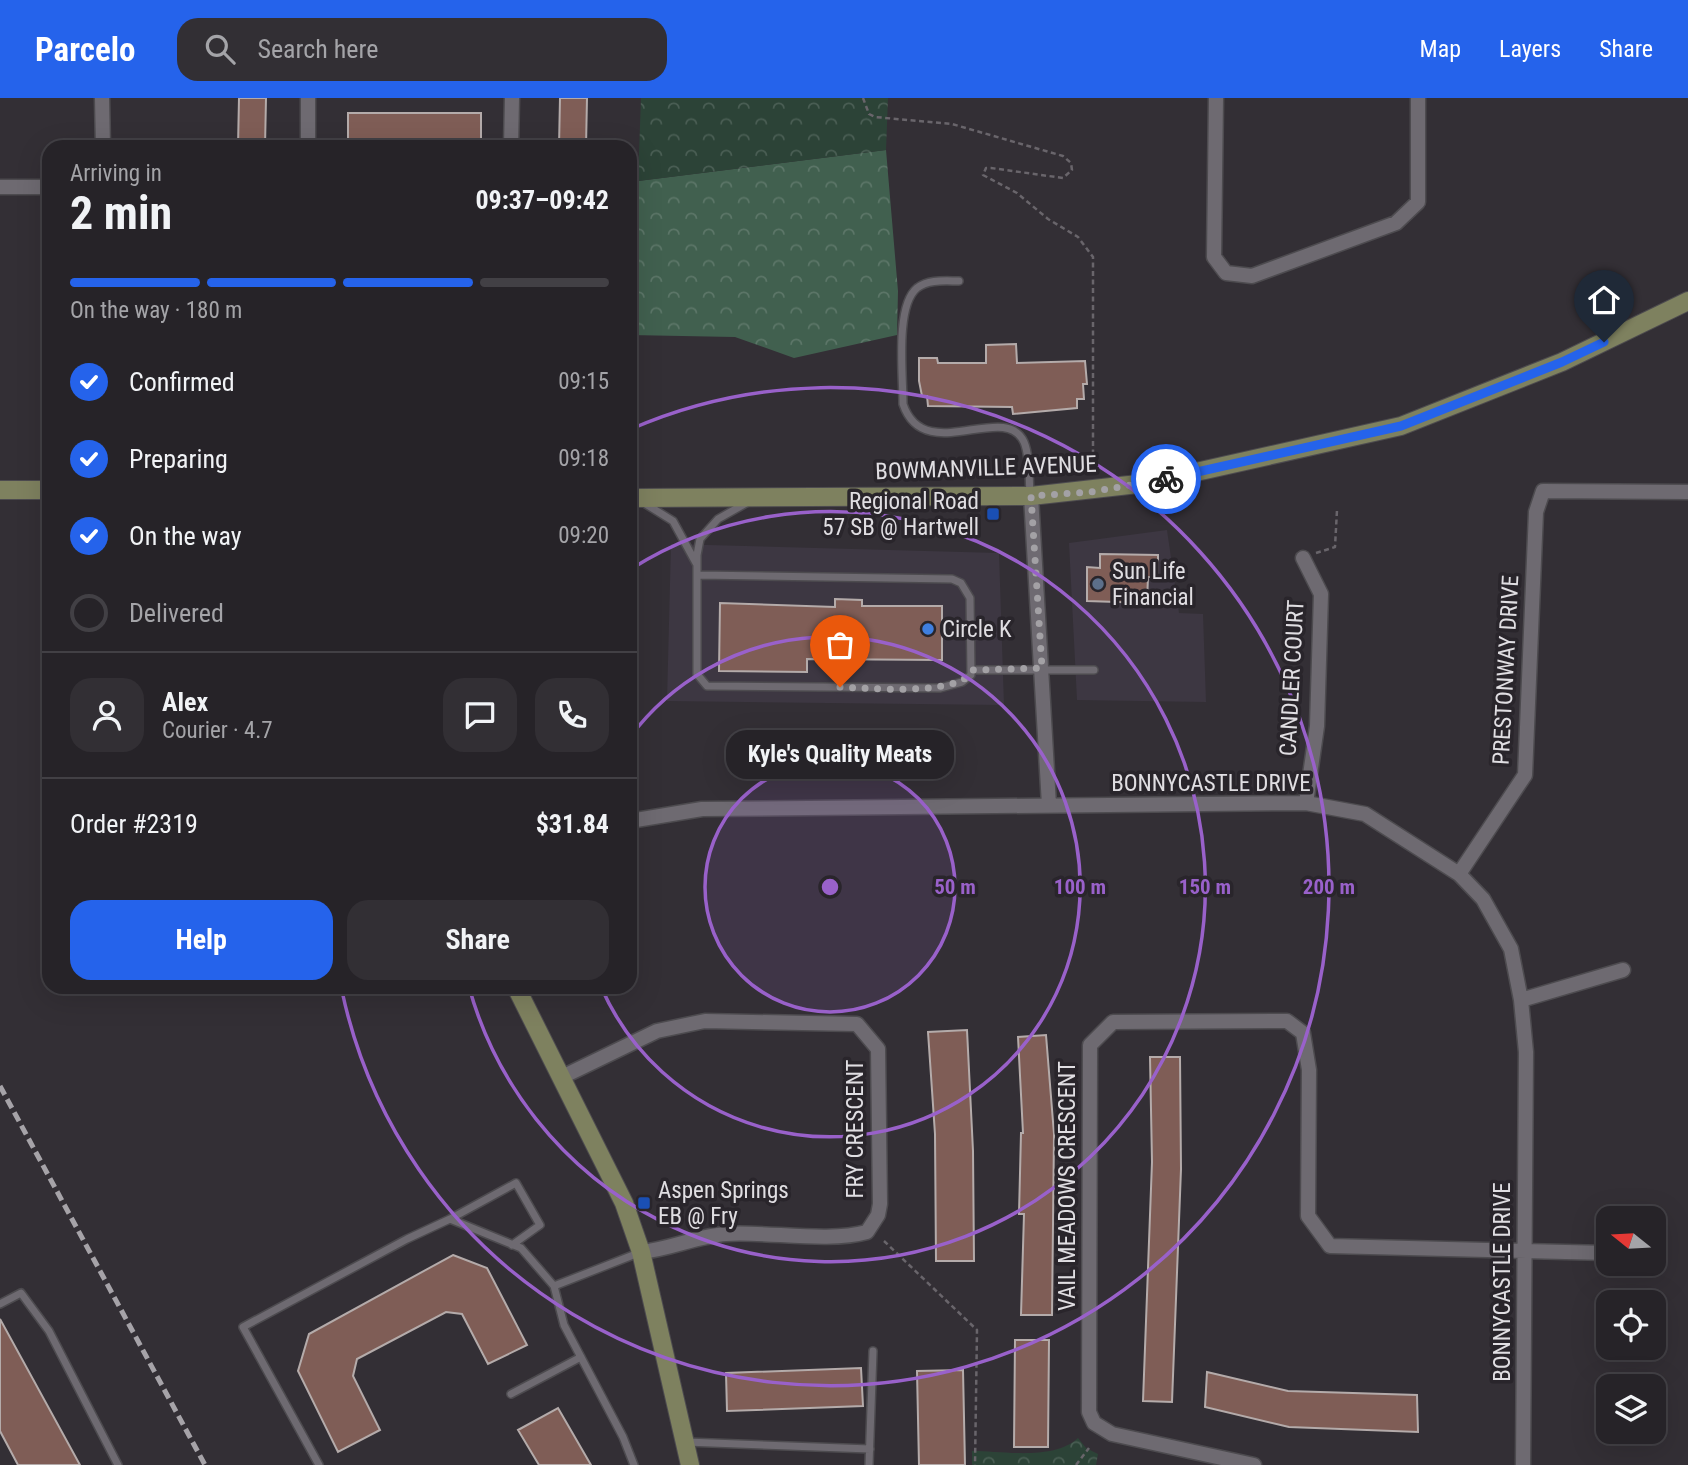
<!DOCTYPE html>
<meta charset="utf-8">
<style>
body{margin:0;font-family:"Roboto Condensed",sans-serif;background:#322f34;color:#f1f3f6;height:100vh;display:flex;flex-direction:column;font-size:26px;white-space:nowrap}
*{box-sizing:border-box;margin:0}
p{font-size:23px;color:#a4a4a8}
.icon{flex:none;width:38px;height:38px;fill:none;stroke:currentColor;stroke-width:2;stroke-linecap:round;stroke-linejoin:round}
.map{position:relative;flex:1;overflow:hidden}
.panel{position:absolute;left:42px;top:42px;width:595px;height:854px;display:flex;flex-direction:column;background:#262328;border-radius:21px;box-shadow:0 7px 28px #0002,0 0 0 2px #424045}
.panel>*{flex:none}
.needle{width:46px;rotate:288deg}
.controls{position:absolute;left:1596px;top:1108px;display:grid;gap:14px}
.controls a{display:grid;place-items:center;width:70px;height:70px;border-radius:14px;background:#262328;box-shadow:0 7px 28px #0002,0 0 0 2px #424045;font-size:35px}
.pin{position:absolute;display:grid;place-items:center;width:60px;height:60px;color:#fff;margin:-72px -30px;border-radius:50% 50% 50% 0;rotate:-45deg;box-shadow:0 0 7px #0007}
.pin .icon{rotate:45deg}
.courier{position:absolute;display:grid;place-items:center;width:70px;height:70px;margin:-35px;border:5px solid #2563eb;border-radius:50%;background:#fff;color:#222;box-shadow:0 2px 9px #0007}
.bubble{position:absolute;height:49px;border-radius:21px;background:#262328;box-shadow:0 7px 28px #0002,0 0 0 2px #424045;font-size:23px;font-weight:700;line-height:49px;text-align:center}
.overview em{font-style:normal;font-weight:700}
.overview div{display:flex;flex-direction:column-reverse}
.overview{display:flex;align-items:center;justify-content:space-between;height:119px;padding:0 28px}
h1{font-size:46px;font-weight:700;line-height:52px}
.bar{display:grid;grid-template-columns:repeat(4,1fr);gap:10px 7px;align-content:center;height:84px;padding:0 28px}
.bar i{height:9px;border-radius:5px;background:#424045}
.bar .current{background:#2563eb}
.bar p{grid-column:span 4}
.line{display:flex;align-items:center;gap:18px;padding:0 28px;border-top:2px solid #424045}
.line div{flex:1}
.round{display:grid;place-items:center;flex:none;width:74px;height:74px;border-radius:21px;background:#322f34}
ol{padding:0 28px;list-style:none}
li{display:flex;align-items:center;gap:21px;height:77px}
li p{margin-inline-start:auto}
li .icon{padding:7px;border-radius:50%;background:#2563eb;color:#fff;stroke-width:4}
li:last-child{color:#a4a4a8}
li i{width:38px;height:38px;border:4px solid #424045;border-radius:50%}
.primary-button{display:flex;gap:14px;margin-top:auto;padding:14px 28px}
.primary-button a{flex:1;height:80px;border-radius:21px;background:#2563eb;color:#fff;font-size:28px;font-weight:700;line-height:80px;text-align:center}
.primary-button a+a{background:#322f34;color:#f1f3f6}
header{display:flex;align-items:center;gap:42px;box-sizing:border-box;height:98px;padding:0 35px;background:#2563eb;color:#fff}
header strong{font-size:33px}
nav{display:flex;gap:38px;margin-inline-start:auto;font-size:24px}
.search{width:490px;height:63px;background:#322f34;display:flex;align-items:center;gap:18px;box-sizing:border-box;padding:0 24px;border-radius:21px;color:#a4a4a8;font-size:26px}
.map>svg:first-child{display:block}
</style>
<header>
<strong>Parcelo</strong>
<div class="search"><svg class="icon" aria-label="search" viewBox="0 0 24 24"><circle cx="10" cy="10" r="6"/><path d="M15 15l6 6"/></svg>Search here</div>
<nav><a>Map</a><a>Layers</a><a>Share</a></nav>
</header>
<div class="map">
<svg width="1688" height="1367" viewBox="0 0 1688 1367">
<defs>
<pattern id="forest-crowns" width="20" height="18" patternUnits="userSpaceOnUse" patternTransform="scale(1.75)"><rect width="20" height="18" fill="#41604f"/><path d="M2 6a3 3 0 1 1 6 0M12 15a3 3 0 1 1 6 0" fill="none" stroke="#5c7668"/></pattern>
<pattern id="park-crowns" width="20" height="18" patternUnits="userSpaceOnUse" patternTransform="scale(1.75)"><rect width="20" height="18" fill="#2c4337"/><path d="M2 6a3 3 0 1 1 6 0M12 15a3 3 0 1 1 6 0" fill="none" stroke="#4a5e54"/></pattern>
</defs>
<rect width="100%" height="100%" fill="#332f35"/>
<path fill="#3d3742" d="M1167,432L1179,515L1203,516L1206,604L1077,602L1069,445Z
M671,446L999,455L1004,607L667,603Z"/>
<path fill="url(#forest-crowns)" d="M886,52L898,193L897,237L794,260L735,239L630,237V84Z"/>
<path fill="url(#park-crowns)" d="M641,0H888L886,52L638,83Z
M1078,1340L1086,1350L1098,1356L1096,1367H972V1353C1004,1353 1053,1363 1078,1340Z"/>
<path fill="#7f5d56" stroke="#b4abaa" stroke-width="2" d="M239,0H266L265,49H238Z
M560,0H587L586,49H559Z
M348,15H481V49H348Z
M1016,246L1017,265L1085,263L1087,286H1083L1084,301H1077V310L1013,316L1012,309L928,308L927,298H922L919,283V260H937L938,265H986V247Z
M1100,456L1158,457V479H1148L1147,505L1087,503V469L1100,470Z
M835,501L862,502V508H942V562L807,561V574L719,573L720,505L835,509Z
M967,932L973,1053L974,1163H936L935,1036L928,934Z
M1046,937L1054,1036L1052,1217H1021L1024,1116H1019L1021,1035H1023L1018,939Z
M1150,959H1180L1181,1071L1172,1304L1143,1303L1152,1064Z
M453,1157L487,1170L527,1247L488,1266L462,1216L446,1214L357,1261L353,1278L380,1332L338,1354L298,1273L309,1236Z
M0,1221L80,1367H18L0,1333Z
M1015,1242H1049L1048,1349H1014Z
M861,1270L863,1308L727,1313L726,1275Z
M963,1272L965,1367H919L917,1273Z
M1207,1274L1288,1293L1417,1297L1418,1334L1289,1329L1205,1309Z
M558,1310L591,1367H539L518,1332Z"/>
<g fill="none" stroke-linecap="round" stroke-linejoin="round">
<defs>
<path id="lane" d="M959,183C945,183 929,181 917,190C895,208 903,277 903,306C924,369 1005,302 1024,344C1030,358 1029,382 1030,398
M644,405L673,423L696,465
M699,477L952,481L961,485L970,500L971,577L962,584L940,590L707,588L697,576V457L700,441L718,421L748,404
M973,572H1094
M450,1121L516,1085L540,1127L512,1147
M554,1188L641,1154
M0,1206L21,1195L49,1233L118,1367
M511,1296L581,1259
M686,1344L870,1351
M319,1367L243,1229L407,1141L450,1121L521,1150L554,1188L564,1227L623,1339L634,1367
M869,1367L873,1253"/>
<path id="street" d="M102,0L103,49
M1216,0L1214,159L1226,175L1252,178L1396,125L1418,104V0
M308,49V0
M511,49L512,0
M0,89H49
M1031,398L1049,707
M1303,460L1321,496L1317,628L1306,705
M630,723L702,711L1306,705L1365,716L1459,776L1483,801L1511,851L1521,902L1526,954L1523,1367
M1459,776L1525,677L1536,414L1543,393L1688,394
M1521,902L1623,872
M562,979L657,933L705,923L857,926L878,951L880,1106L878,1117L867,1134C828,1145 767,1133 726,1136C697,1138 671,1151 641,1154
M1254,1367L1112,1336L1094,1325L1089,1314L1090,947L1113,924L1287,923L1303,935L1309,972L1308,1118L1330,1148L1608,1155"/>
<path id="secondary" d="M0,392H49
M630,400L1031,398L1147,385L1401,328L1562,264L1688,203
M516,889L624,1105L641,1154L690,1367"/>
</defs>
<use href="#lane" stroke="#4d4b4f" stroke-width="10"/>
<use href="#street" stroke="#4d4b4f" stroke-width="17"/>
<use href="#secondary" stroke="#4d4b4f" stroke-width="20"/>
<path stroke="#69656b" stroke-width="2.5" stroke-dasharray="5 3.5" stroke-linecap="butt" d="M863,0L869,16L875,19L952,26L1063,58L1071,65L1072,72L1063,80L991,70H986L983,77L1017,95L1048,121L1078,139L1093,159V362
M1316,455L1335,449L1337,412
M884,1143L977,1232L975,1367
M1076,1367L1089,1350"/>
<use href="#lane" stroke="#6e6a71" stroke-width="7"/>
<use href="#street" stroke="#6e6a71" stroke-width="14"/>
<use href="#secondary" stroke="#7e815f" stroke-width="18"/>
<path stroke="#a6a3a8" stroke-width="5" stroke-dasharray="10 5" stroke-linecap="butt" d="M0,988L205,1367"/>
</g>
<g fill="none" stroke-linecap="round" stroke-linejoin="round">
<path stroke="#a3a1a5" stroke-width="7" stroke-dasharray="0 12.6" d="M840,589C868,590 960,599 973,572L1042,570L1031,398L1090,394L1166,381"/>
<path stroke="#2563eb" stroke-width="9" d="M1166,381L1401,328L1562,264L1604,244"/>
</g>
<circle cx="830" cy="789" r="125" fill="#9961ca" fill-opacity=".12"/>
<g fill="none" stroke="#9961ca" stroke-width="3.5">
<circle cx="830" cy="789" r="125"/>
<path d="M630 639A250 250 0 1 1 602 891"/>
<path d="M631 471A375 375 0 1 1 469 889"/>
<path d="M631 331A499 499 0 1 1 342 893"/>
</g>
<g fill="#1a4fb4" stroke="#29252b" stroke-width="2.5">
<rect x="986" y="409" width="14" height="14" rx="3.5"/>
<rect x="637" y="1098" width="14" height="14" rx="3.5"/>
</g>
<circle fill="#5c6f8a" stroke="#29252b" stroke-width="2.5" cx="1098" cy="486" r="7"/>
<circle fill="#3f7fe0" stroke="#29252b" stroke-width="2.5" cx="928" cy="531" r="7"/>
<g text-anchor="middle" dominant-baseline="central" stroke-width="7" stroke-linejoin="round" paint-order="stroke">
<g font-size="23" fill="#e0dee2" stroke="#29252b">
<text transform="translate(986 370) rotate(-2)">BOWMANVILLE AVENUE</text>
<text transform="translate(1506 572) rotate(-87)">PRESTONWAY DRIVE</text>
<text transform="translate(1292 580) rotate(-87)">CANDLER COURT</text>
<text x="1211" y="685">BONNYCASTLE DRIVE</text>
<text transform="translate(855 1031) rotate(-90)">FRY CRESCENT</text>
<text transform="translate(1067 1088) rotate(-90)">VAIL MEADOWS CRESCENT</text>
<text transform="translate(1502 1184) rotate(-90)">BONNYCASTLE DRIVE</text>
</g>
<g font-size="23" fill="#e0dee2" stroke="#29252b" text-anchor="start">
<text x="979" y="403" text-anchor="end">Regional Road<tspan x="979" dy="26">57 SB @ Hartwell</tspan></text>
<text x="1112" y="473">Sun Life<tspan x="1112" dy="26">Financial</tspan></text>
<text x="942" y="531">Circle K</text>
<text x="658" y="1092">Aspen Springs<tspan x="658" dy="26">EB @ Fry</tspan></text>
</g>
</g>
<circle cx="830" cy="789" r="10" fill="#9961ca" stroke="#29252b" stroke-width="3.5"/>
<g font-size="21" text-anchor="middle" font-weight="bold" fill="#9961ca" stroke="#29252b" stroke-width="7" stroke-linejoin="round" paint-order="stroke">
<text x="955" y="796">50 m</text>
<text x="1080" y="796">100 m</text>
<text x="1205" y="796">150 m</text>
<text x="1329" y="796">200 m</text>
</g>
</svg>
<div class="controls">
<a><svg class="needle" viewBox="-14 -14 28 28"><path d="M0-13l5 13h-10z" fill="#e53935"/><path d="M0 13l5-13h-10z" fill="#a4a4a8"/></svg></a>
<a><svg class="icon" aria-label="locate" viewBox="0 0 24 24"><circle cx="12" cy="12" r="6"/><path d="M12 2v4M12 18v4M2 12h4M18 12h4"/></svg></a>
<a><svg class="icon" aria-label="layers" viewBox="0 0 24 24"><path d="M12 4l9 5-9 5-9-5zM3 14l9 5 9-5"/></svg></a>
</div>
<div class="pin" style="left:840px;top:589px;background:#ea580c"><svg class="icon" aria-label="bag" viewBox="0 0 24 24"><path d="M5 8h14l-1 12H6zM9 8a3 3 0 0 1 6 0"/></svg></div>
<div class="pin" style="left:1604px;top:244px;background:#1f2937"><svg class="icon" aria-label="home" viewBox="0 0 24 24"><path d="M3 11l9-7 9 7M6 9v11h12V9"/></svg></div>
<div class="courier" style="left:1166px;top:381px"><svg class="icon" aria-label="bike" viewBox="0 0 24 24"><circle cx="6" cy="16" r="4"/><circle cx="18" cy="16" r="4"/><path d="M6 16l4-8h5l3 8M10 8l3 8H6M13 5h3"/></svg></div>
<div class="bubble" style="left:726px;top:632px;width:228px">Kyle's Quality Meats</div>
<section class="panel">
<div class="overview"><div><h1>2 min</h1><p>Arriving in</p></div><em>09:37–09:42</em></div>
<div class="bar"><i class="current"></i><i class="current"></i><i class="current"></i><i></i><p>On the way · 180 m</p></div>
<ol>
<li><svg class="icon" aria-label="check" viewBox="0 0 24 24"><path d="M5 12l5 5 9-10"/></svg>Confirmed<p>09:15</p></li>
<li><svg class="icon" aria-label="check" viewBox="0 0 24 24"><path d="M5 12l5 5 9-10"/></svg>Preparing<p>09:18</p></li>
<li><svg class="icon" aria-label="check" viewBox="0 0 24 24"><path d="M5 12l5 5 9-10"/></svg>On the way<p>09:20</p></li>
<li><i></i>Delivered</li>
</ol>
<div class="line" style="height:126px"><a class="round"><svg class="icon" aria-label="person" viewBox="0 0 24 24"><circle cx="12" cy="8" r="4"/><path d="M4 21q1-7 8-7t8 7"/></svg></a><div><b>Alex</b><p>Courier · 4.7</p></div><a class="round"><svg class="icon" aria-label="chat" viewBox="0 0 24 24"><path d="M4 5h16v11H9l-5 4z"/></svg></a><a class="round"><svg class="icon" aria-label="phone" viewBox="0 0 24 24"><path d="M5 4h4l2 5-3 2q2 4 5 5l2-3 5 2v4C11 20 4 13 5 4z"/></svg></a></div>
<div class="line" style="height:91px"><div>Order #2319</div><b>$31.84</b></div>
<div class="primary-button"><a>Help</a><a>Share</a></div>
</section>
</div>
